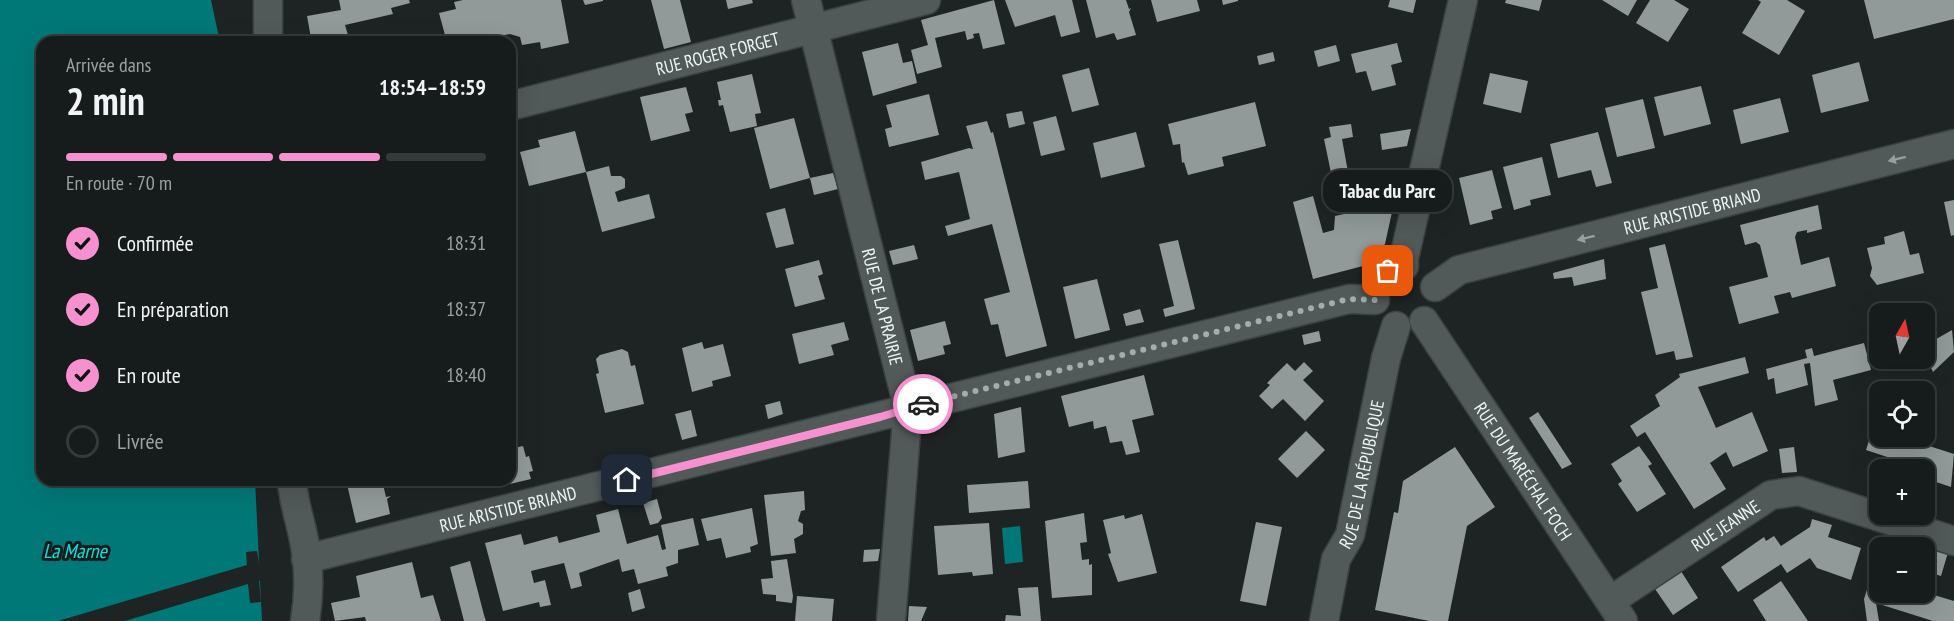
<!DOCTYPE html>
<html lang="fr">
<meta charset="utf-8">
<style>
body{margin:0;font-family:"PT Sans Narrow",sans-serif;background:#1f2424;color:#f1f3f6;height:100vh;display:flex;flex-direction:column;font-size:22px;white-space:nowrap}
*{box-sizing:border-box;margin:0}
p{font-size:20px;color:#9ea1a3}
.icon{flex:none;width:33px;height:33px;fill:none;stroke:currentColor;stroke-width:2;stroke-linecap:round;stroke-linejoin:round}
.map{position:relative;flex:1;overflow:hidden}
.panel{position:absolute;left:36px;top:36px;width:480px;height:450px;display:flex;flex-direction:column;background:#161b1b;border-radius:18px;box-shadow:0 6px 24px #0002,0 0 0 2px #35393a}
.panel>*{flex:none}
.needle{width:39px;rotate:9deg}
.fabs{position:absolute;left:1869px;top:303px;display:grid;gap:12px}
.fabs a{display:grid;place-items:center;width:66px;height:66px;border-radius:12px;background:#161b1b;box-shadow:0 6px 24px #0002,0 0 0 2px #35393a;font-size:30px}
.pin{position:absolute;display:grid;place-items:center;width:51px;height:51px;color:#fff;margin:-26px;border-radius:12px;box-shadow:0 3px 9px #0006}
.courier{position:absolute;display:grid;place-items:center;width:60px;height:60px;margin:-30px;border:4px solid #f790cf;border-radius:50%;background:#fff;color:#222;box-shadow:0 2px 8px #0007}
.bubble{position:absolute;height:42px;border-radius:18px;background:#161b1b;box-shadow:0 6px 24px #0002,0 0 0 2px #35393a;font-size:20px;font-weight:800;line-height:42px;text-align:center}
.head em{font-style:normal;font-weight:800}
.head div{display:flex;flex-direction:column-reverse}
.head{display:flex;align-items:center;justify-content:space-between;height:102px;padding:0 30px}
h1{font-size:39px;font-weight:800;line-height:45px}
.bar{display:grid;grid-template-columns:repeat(4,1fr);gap:9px 6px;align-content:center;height:72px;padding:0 30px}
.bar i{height:8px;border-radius:4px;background:#35393a}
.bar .active{background:#f790cf}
.bar p{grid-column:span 4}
ol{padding:0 30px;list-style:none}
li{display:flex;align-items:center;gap:18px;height:66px}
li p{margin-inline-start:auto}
li .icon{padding:6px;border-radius:50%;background:#f790cf;color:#111;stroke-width:4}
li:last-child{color:#9ea1a3}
li i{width:33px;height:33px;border:3px solid #35393a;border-radius:50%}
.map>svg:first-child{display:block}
</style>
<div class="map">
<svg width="1954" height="621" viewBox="0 0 1954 621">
<rect width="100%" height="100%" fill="#1e2424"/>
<path fill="#007877" d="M0,0H211L220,42H42V480H255L262,621H0Z
M1020,526L1023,562L1005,564L1002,528Z"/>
<path fill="#1e2424" d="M257,551L262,580L259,581L261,602L250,603L248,584L125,621H58L247,565L246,552Z"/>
<path fill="#919999" d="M339,0H409L410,3L391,8L393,14L345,25L350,42H303L302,40L311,38L307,16L341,10Z
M463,0H561L569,43L541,49L540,42L522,45L520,37L510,34L469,42H442L441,36L445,35L439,13L456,9L454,2Z
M583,0H603V1L585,5Z
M651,0H680L691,42L664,49Z
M726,0H752L753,3L728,9Z
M994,0L1005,44L983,49L979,33L973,34L974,38L967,40L965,31L935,38L942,67L917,74L911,50L928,45L921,20Z
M1005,0H1072L1080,32L1061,37L1055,15L1015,27Z
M1086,0H1126L1129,9L1131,8L1129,12L1136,35L1117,40L1114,33L1096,38Z
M1151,0H1197L1200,11L1157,22Z
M1222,0H1238V1L1223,5Z
M1390,0H1416L1413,13L1388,7Z
M1506,0H1542L1539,11L1505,3Z
M1602,0H1637L1628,16Z
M1650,0H1674L1689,9L1668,42L1636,23Z
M1758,0H1787L1805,11L1779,55L1742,33L1761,2Z
M1864,0H1954V19L1874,39Z
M898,43L903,63L912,61L917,83L873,96L862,52Z
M1397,43L1402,62L1391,65L1396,85L1372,91L1366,71L1356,73L1351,54Z
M1336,45L1340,61L1318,67L1314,51Z
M1273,52L1275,61L1259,65L1257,56Z
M1859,62L1869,101L1821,113L1812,75Z
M1089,68L1099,105L1072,112L1062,75Z
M1490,73L1528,81L1521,113L1483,104Z
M752,74L761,113L755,114L757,126L730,132L723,105L719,106L718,100H721L717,82Z
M1701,86L1711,124L1664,136L1654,97Z
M686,87L693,112L685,114L690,131L651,141L640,97Z
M929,94L939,135L889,147L885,129L892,127L886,105Z
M1780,98L1789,132L1741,144L1733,110Z
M1643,99L1655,148L1617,157L1605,108Z
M1255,102L1266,146L1222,157L1224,166L1188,175L1184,162L1182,163L1180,144L1173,145L1168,124Z
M1022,111L1025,124L1009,128L1006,114Z
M1056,116L1065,150L1041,156L1033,122Z
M794,118L810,178L770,189L754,128Z
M987,121L991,133L993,132L1047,346L1006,357L998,324L991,325L984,299L1010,292L992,224L948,236L945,226L970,219L959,172L925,180L921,162L969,148L973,149L966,126Z
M1351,124L1353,137L1342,139L1352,194L1336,197L1324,139L1331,137L1329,127Z
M1411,129L1407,146L1382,150L1380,134Z
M575,131L586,172L529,186L520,152L540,147L538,140Z
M1136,132L1145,167L1101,178L1093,143Z
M1598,132L1612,183L1596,187L1591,170L1558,178L1550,144Z
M1542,157L1551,195L1530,200L1531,205L1514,210L1503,167Z
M609,166L611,176H621L625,179V188L615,192L618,202L649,194L655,218L602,232L586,172Z
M1492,170L1502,208L1491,211L1493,219L1470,225L1459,178Z
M833,173L838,189L814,195L810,178Z
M1313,196L1323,233L1334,230L1335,216L1353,212L1352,209L1394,203L1385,244L1363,266L1313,279L1293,202Z
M1954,200V235L1951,236L1944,202Z
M1818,205L1822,229L1807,233V230L1797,232L1795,237L1801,265L1829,257L1836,286L1792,298L1790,292L1774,296L1779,313L1739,324L1729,287L1768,277L1760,245L1756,242L1745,245L1740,225Z
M785,208L794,244L776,248L766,213Z
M1904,231L1910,255L1919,253L1924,273L1877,285L1870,276L1872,268L1867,248L1885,244L1884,237Z
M1178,240L1195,309L1165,317L1163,309L1174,306L1159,244Z
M1665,244L1693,357L1676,360L1674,351L1656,355L1641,292L1658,288L1649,248Z
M914,245L918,259L893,265L889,251Z
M1604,259L1606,279L1574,286L1572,277L1554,279L1553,273Z
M819,260L823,274L818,276L825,299L795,307L785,269Z
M1097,279L1110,330L1075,339L1063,287Z
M1140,309L1144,322L1126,326L1123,314Z
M945,321L951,344L943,346L945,354L918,361L910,330Z
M844,322L849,340L831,345L834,355L799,364L792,334Z
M1952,330L1954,352L1933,372L1924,353V346Z
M1319,331L1321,341L1304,345L1302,335Z
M702,342L704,349L723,344L731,376L712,381L713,386L692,392L682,348Z
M1864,343L1871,370L1833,380L1838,400L1815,406L1810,363L1804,364L1808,385L1776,394L1774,378L1768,380L1766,369L1807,358L1805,350L1812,348L1814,356Z
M622,349L628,352L631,366L635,365L644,404L605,413L596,374L599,373L596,359L600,355Z
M1745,357L1749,373L1698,387L1716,428L1752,412L1768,451L1733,467L1726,452L1710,463L1726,489L1694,509L1645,432L1637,437L1630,426L1660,406L1655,395L1680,377L1679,374Z
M1304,362L1313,371L1303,380L1324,401L1305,421L1283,399L1272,409L1259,396L1270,385L1267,383L1287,363L1295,371Z
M1144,375L1154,415L1132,420L1140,452L1126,455L1122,441L1110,443L1106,426L1094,429L1093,421L1069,427L1061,396Z
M780,401L783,414L768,419L765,405Z
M1021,407L1025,452L998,458L994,414Z
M691,410L697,436L682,440L675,414Z
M1538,412L1572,464L1562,469L1529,418Z
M1873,428L1880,430V436H1898L1954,454L1951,487L1930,480L1933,472L1866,450Z
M1306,431L1325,450L1297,478L1278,459Z
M523,446L526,457L529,456L533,471L529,472L531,479L510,484V449Z
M1639,446L1652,464L1648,466L1666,494L1637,512L1618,484L1622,481L1611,464Z
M1455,447L1495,507L1467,526L1448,621H1429L1375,610L1394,512L1398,513L1403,481Z
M1794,447L1797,472L1782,473L1779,449Z
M346,480H382L386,497L391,496L387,499L390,514L356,523Z
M433,480H449V481L435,485Z
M1028,481L1030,508L969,513L967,485Z
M804,491L805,510L801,511L798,521L803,524V534L794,539L796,553L771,556L764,495Z
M657,499L662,518L658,523L650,525L643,503Z
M752,508L758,544L750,547L751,552L726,558L721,538L707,541L701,519Z
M618,509L627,544L658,535L662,550L666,549L661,525L693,518L699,545L678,550V563L666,567L668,576L638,584L634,569L622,572L619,559L579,573L582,586L571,589L564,563L531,571L534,583L545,580L551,605L540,607L539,602L503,611L485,543L521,534L524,545L557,536L559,543L600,532L596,515Z
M1084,513L1087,542L1080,543L1082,560L1089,559V565L1092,564V595L1052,598L1045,521Z
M1142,514L1157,573L1118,582L1108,554L1111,553L1103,520L1124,515L1125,519Z
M1812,519L1832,525L1828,537L1861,548L1851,580L1817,568L1810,558L1787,573L1781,564L1738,592L1721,567L1764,537L1766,541L1774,536L1781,546L1810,527Z
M1256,522L1282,527L1266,606L1240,601Z
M989,523L993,574L973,576L972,572L938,575L934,526Z
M1937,545L1949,549L1941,576L1928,572Z
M880,549L878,561L863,562L864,550Z
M787,559L793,596L792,603L776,601V595L763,594L761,579L773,578L771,561Z
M470,561L484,615L486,621H464L450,567Z
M412,562L421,598L433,595L441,621H366L365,617L335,621L331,603L360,597L356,576Z
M1876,562L1880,563V592H1910L1920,596L1924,592L1954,601V621H1933L1876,603L1879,621H1867L1864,599Z
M1679,568L1698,598L1673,615L1653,586Z
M1781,581L1808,621H1766L1753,600Z
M1038,587L1041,621H1005L1006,615L1021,616L1018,588Z
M640,589L645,608L632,612L628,593Z
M797,596L834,599L832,621H795Z
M909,606L927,607L921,621H908Z"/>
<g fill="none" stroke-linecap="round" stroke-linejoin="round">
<defs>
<g id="street">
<path id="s1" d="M806,0L908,407L891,621"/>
<path d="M268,42V0"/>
<path id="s2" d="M510,106L926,0"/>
<path d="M1404,266V258L1463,0"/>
<path id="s3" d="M1435,287L1459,270L1954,144"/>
<path id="s4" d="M1424,321L1623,621"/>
<path d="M292,480C293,499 298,513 302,531C309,560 310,592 305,621"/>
<path id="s5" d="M306,559L1349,299L1375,300"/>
<path id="s6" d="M1610,601L1771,495L1799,491L1954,541"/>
<path id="s7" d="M1324,621L1336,559L1350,535L1386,358L1396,326"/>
</g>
</defs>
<use href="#street" stroke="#3b4040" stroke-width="31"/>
<use href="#street" stroke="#525959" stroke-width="28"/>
</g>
<defs><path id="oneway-solid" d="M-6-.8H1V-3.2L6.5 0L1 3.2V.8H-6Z" transform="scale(1.5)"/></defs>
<g fill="#999f9f">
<use href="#oneway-solid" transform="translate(1897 159) rotate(166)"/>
<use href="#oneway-solid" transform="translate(1586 238) rotate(166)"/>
</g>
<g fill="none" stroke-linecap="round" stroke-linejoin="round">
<path stroke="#a6abab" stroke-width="6" stroke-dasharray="0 10.8" d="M923,404L1349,299L1376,300L1378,284L1388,271"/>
<path stroke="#f790cf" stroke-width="8" d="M627,480L880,417L923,404"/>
</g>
<g text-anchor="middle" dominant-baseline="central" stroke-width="6" stroke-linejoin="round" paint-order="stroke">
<g font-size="18" fill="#eff4f4" stroke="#141b1a">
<text stroke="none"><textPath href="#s2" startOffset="214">RUE ROGER FORGET</textPath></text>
<text stroke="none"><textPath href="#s3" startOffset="270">RUE ARISTIDE BRIAND</textPath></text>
<text stroke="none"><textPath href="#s1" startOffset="316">RUE DE LA PRAIRIE</textPath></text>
<text stroke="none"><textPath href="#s4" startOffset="180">RUE DU MARÉCHAL FOCH</textPath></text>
<text stroke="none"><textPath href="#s7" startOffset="153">RUE DE LA RÉPUBLIQUE</textPath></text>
<text stroke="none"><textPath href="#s5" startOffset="208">RUE ARISTIDE BRIAND</textPath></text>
<text stroke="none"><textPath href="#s6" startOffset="138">RUE JEANNE</textPath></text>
</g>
<g font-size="20" font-style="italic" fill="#04e3e1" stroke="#141b1a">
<text x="75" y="551">La Marne</text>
</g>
</g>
</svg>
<div class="fabs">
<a><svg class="needle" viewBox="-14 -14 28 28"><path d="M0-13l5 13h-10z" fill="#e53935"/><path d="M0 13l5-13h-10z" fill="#9ea1a3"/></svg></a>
<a><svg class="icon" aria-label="locate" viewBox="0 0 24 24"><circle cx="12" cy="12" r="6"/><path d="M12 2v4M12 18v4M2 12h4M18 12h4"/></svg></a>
<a>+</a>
<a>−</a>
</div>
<div class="pin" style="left:1388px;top:271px;background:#ea580c"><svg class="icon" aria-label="bag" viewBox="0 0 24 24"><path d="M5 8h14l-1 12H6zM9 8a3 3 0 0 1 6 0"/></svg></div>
<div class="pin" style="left:627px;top:480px;background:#1f2937"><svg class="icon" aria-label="home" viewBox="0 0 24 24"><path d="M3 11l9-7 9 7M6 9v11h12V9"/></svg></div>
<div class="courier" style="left:923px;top:404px"><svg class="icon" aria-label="car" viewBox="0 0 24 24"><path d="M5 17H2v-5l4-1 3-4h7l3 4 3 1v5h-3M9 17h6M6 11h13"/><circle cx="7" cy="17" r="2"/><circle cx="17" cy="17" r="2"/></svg></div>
<div class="bubble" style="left:1323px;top:170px;width:129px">Tabac du Parc</div>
<section class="panel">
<div class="head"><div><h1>2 min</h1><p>Arrivée dans</p></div><em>18:54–18:59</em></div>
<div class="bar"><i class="active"></i><i class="active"></i><i class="active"></i><i></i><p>En route · 70 m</p></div>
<ol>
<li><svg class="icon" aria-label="check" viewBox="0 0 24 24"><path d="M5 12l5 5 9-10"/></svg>Confirmée<p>18:31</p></li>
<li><svg class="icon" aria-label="check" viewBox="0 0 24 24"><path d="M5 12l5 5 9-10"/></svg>En préparation<p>18:37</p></li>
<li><svg class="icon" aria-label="check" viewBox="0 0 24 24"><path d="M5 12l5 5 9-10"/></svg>En route<p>18:40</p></li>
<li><i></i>Livrée</li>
</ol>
</section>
</div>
